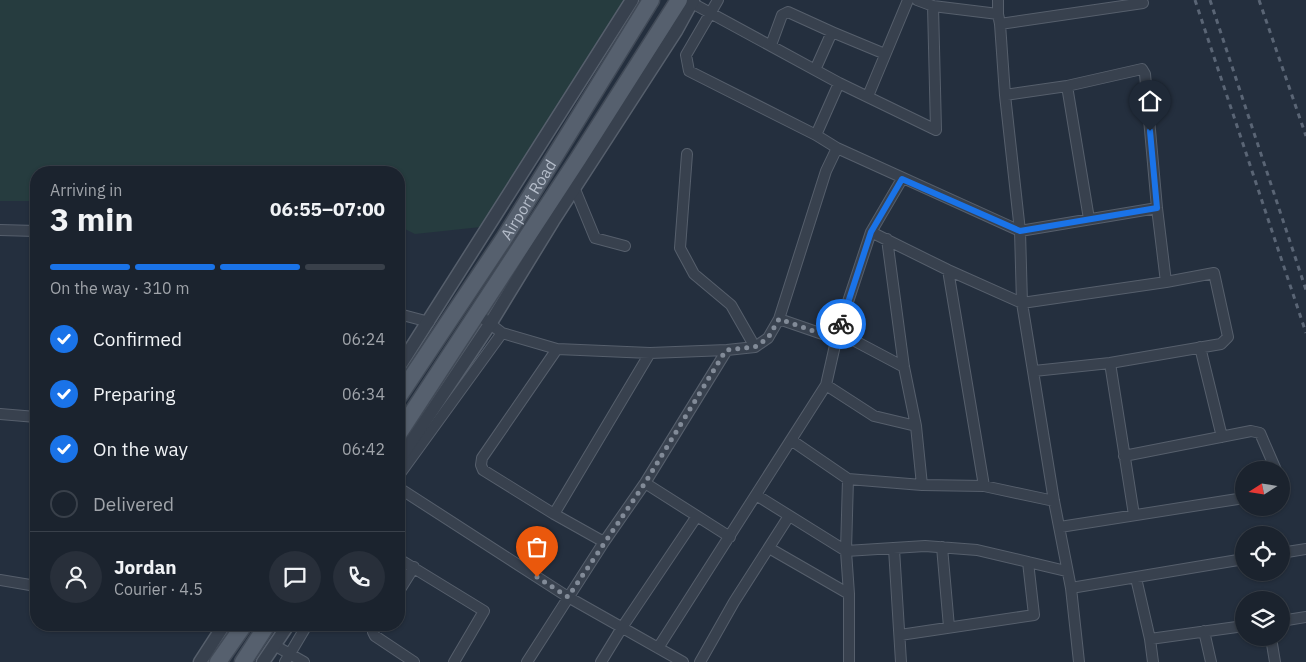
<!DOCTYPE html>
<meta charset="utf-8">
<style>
body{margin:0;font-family:"IBM Plex Sans",sans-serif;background:#282f3a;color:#f1f3f6;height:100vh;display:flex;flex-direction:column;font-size:19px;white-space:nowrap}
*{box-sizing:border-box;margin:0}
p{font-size:16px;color:#a0a4aa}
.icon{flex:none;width:28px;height:28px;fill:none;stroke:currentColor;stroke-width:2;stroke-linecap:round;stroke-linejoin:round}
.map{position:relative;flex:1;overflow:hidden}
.drawer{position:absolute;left:30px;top:166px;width:375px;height:465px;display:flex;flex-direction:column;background:#1b232e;border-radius:20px;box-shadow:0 1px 4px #0004,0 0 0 1px #39404a}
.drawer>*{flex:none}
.needle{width:32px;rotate:258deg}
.buttons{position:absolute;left:1235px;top:461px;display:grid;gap:10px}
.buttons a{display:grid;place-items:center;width:55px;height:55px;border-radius:50%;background:#1b232e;box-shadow:0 1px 4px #0004,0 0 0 1px #39404a;font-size:25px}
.pin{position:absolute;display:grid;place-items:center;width:42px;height:42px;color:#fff;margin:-51px -21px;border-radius:50% 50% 50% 0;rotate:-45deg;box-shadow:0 0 5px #0007}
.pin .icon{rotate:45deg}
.courier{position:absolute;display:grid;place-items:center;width:50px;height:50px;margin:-25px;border:4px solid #1a73e8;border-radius:50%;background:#fff;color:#222;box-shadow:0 1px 6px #0007}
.overview em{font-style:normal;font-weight:700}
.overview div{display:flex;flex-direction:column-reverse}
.overview{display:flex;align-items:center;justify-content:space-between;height:85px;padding:0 20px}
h1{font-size:32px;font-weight:700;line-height:38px}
.bar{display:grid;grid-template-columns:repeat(4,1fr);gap:8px 5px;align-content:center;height:60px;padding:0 20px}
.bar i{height:6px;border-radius:4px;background:#39404a}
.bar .on{background:#1a73e8}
.bar p{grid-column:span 4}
.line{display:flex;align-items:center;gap:12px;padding:0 20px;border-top:1px solid #39404a}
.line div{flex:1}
.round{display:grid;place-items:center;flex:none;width:52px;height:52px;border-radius:26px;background:#282f3a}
ol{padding:0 20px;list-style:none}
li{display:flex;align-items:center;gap:15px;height:55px}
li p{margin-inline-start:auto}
li .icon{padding:5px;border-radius:50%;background:#1a73e8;color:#fff;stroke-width:4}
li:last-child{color:#a0a4aa}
li i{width:28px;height:28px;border:2px solid #39404a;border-radius:50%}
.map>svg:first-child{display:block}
</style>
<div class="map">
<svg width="1306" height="662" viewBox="0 0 1306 662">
<rect width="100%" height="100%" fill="#242f3e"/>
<path fill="#263c3f" d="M0,0H632L481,227L415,234L399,226V172H36V201H0Z"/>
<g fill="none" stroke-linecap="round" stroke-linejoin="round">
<defs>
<path id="minor" d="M718,0L686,55L689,71L816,135L837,148L1020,231L1157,208
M917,0L933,6L998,14
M998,0V14L1000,24L1005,95L1020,231L1022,303L1054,501L1071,588L1079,662
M692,3L839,83L936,130L933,6
M1000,24L1143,3
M832,32L885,54
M771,45L782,15L788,12L832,32L815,70
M1067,86L1089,219
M1005,95L1067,86L1142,69L1145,74L1157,208L1166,282
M868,96L908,0
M816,135L839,83
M687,154L680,248L694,274L731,305L755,347
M574,187L595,238L625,246
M0,230L36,231
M871,232L948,270L1022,303L1166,282L1214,273L1228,337L1221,344L1110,363L1034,371
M887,239L904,367L916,426L922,485
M948,270L984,486
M399,314L429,322
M484,319L502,333L557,349L650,353L727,350L755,347L768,338L779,319L826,171L837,148
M779,319L837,339
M838,332L904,367
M1200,347L1222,437
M557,349L482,458L481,465L483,470L554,514L604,542
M1110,363L1134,515
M826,385L874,416L916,426
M0,414L36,417
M791,440L848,479L922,485L984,486L1054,501
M1124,456L1251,431L1260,433L1276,470
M399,475L502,333
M848,479L846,551L849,594V662
M1281,482L1283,486L1281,488
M645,483L730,537
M399,488L568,597L683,662
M756,495L846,551L925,546L977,550L1066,571
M554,514L650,353
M1060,527L1244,498
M942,547L949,627
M769,548L849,594
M894,549L901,662
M1281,553L1306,549
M399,559L484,611L454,662
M1136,578L1150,639L1153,662
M0,580L36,586
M1071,588L1244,559
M399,591L414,567
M1281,621L1306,617
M377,625L373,632L375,636L414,662
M1204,631L1211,662
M900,635L1034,615L1028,562
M1271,638L1275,662
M1150,639L1244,626
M274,645L304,662
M658,648L826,385L838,332L871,232L902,179
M285,662L307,625
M527,662L604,542L645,483L727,350
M601,662L623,626L697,516
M700,662L734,602L789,516"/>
<path id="tertiary" d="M399,367L632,0
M399,460L490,324L553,221L676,31L693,0
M200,662L224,625
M263,662L288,625"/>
<g id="primary">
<path id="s1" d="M399,396L505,237L651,0"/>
<path d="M399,433L578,159L679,0"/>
<path d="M218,662L244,625"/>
<path d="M243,662L267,625"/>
</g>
</defs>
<use href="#minor" stroke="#565f6c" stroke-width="12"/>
<use href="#tertiary" stroke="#565f6c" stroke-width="15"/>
<use href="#primary" stroke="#414a57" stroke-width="19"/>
<use href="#minor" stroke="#38414e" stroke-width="10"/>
<use href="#tertiary" stroke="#38414e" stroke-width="12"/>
<use href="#primary" stroke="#56606e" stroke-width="16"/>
<path stroke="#5a6575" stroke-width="3" stroke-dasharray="5 5" stroke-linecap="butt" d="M1195,0L1306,333
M1210,0L1306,290
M1259,0L1306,136"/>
</g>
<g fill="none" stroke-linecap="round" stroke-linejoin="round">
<path stroke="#828b98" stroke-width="5" stroke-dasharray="0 9" d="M537,577L568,597L645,483L726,350L755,347L768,338L779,319L837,339L841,324"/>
<path stroke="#1a73e8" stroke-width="6" d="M841,324L871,232L902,179L1020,231L1157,208L1150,131"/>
</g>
<g text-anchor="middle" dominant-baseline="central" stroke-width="4" stroke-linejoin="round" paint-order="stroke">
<g font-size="16" fill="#b4bcc9" stroke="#1d2633">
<text stroke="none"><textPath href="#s1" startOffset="235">Airport Road</textPath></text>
</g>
</g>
</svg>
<div class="buttons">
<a><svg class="needle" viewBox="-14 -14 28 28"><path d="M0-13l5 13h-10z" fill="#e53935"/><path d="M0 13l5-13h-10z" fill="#a0a4aa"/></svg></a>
<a><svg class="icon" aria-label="locate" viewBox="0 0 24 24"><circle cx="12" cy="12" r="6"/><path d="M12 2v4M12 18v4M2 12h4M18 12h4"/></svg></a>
<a><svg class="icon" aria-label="layers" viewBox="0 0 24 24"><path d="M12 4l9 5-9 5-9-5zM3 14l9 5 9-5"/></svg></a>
</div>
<div class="pin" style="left:537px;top:577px;background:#ea580c"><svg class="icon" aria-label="bag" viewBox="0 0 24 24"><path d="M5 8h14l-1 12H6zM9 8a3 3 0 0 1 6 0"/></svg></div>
<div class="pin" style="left:1150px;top:131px;background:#1f2937"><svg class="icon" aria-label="home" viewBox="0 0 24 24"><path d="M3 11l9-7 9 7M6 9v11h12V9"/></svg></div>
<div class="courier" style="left:841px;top:324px"><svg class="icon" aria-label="bike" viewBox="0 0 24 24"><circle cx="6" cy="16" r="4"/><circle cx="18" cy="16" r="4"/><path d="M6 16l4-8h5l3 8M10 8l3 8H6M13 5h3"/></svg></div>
<section class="drawer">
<div class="overview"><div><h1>3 min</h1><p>Arriving in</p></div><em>06:55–07:00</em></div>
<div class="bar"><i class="on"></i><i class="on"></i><i class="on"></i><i></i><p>On the way · 310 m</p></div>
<ol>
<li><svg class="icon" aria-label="check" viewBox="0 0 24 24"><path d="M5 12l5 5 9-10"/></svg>Confirmed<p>06:24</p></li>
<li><svg class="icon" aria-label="check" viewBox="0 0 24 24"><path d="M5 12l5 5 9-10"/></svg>Preparing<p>06:34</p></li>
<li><svg class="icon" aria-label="check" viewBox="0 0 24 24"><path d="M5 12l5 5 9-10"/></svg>On the way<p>06:42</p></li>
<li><i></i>Delivered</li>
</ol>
<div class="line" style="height:90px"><a class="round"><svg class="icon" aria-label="person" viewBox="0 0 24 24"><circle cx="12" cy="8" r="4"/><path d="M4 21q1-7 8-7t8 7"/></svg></a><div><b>Jordan</b><p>Courier · 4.5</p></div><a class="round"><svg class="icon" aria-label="chat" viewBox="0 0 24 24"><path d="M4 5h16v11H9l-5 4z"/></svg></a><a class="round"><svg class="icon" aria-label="phone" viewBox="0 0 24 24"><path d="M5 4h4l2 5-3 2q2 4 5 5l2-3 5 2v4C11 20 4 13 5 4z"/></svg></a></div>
</section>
</div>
